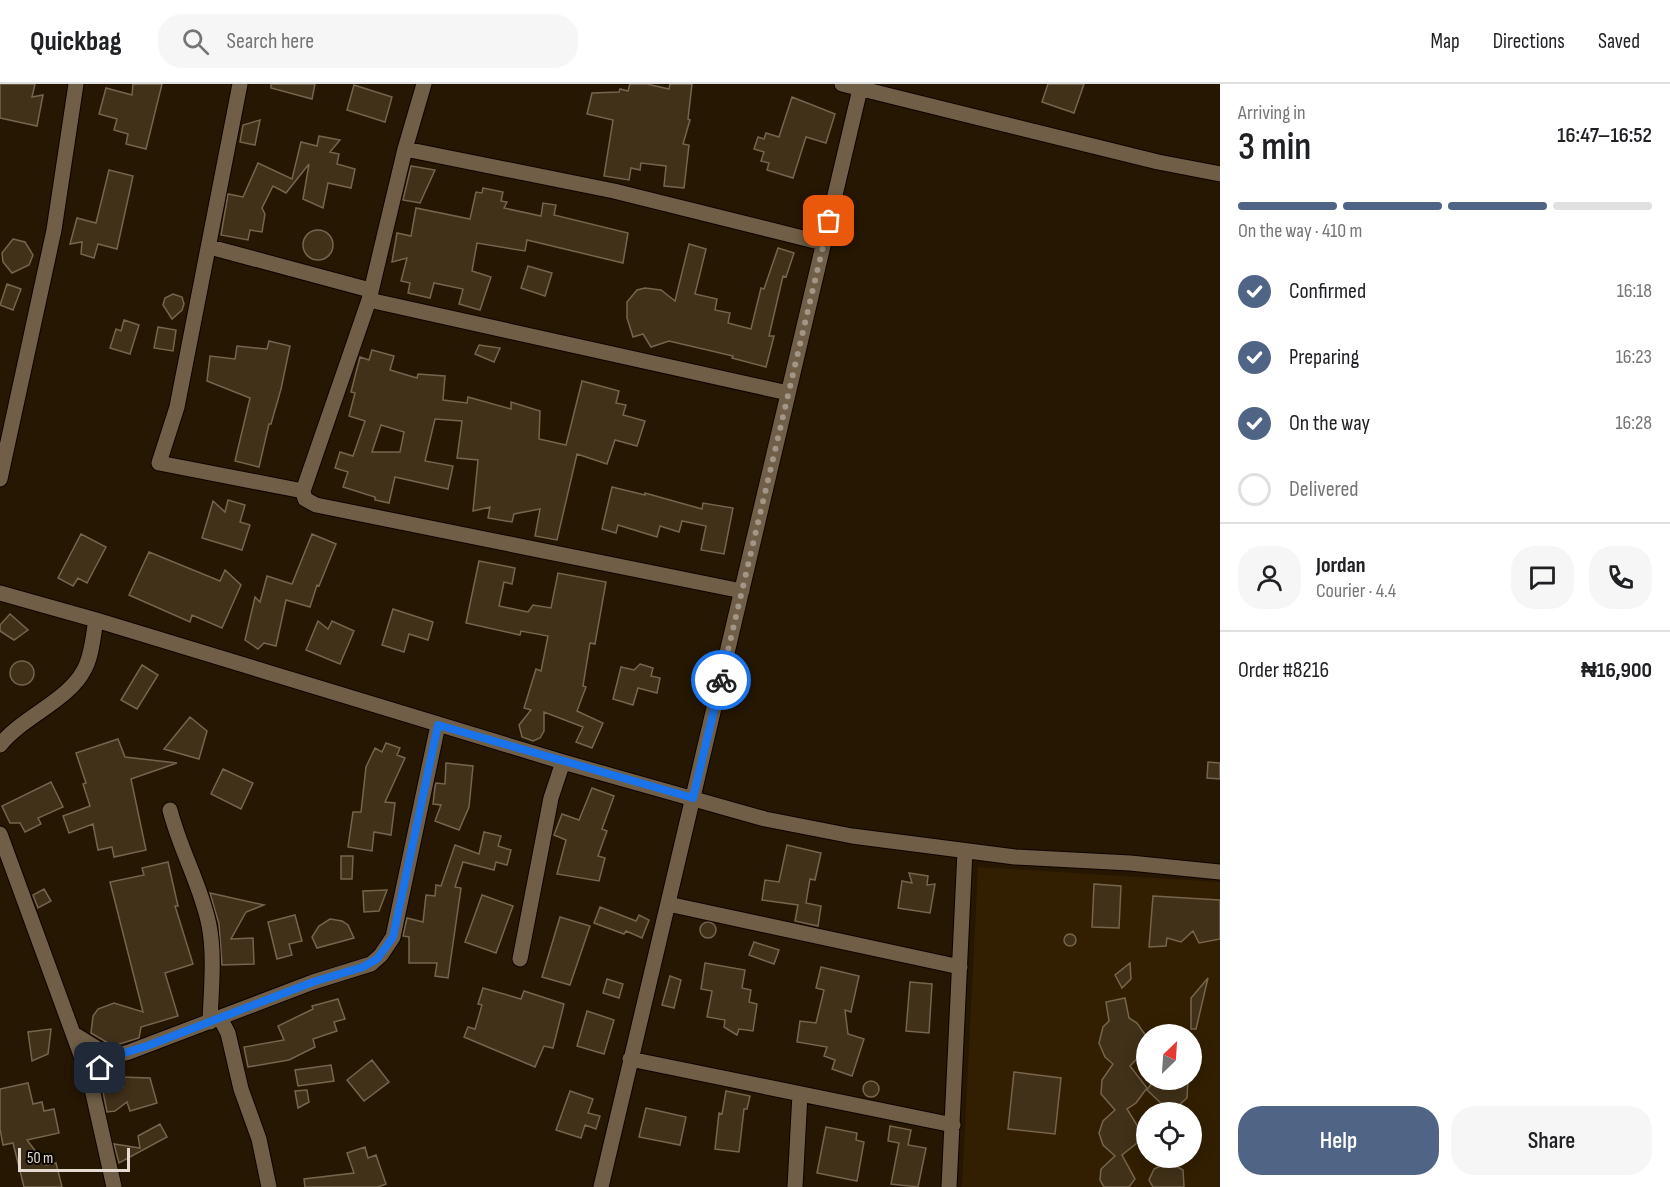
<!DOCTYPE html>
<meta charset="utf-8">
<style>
body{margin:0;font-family:"Sofia Sans Condensed",sans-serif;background:#f6f6f6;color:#202124;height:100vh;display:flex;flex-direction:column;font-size:22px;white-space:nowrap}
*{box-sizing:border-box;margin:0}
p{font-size:20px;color:#757577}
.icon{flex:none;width:33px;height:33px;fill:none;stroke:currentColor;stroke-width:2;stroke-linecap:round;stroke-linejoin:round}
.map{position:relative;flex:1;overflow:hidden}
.drawer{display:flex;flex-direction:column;background:#fff;width:450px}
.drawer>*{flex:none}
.needle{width:39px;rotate:25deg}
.controls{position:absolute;left:1136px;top:940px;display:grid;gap:12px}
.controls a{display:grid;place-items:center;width:66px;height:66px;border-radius:50%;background:#fff;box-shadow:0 3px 15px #0003;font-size:30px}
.scale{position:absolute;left:18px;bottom:15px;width:112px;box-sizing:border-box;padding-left:6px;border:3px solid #e4dacd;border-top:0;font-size:16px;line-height:21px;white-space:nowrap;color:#e4dacd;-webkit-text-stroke:4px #0a0501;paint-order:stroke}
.pin{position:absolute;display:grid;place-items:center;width:51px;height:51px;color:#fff;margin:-26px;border-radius:12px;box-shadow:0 3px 9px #0006}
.courier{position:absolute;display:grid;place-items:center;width:60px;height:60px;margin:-30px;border:4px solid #1a73e8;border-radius:50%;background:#fff;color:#222;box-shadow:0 2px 8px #0007}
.overview em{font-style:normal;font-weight:600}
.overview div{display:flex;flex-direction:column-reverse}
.overview{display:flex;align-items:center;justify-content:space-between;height:102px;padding:0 18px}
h1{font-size:39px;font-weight:600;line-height:45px}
.bar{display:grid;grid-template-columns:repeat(4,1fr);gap:9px 6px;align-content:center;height:72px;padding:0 18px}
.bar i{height:8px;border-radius:4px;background:#e0e0e0}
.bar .on{background:#506585}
.bar p{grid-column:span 4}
.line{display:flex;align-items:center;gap:15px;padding:0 18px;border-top:2px solid #e0e0e0}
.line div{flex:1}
.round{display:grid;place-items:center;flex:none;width:63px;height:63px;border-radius:24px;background:#f6f6f6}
ol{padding:0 18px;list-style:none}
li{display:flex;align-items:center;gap:18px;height:66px}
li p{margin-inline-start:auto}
li .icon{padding:6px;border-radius:50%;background:#506585;color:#fff;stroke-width:4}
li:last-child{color:#757577}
li i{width:33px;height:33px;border:3px solid #e0e0e0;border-radius:50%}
.button{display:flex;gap:12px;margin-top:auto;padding:12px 18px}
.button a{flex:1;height:69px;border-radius:24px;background:#506585;color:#fff;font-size:24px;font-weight:600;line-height:69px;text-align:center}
.button a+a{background:#f6f6f6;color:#202124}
header{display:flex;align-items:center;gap:36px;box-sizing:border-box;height:84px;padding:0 30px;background:#fff;border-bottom:2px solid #e0e0e0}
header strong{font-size:28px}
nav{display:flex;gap:33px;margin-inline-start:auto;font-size:21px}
.search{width:420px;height:54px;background:#f6f6f6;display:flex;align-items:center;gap:15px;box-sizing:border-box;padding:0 21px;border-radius:24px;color:#757577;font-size:22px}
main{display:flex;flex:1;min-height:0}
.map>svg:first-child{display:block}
</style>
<header>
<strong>Quickbag</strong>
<div class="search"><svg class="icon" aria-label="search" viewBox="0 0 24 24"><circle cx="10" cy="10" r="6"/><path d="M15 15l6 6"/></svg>Search here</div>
<nav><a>Map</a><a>Directions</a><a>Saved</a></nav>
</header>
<main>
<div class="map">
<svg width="1220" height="1103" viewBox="0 0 1220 1103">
<rect width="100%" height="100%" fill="#261702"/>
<path fill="#321f01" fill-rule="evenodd" d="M978,783L1220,798V1103H962ZM1146,951H1191V996H1146ZM1146,1029H1191V1074H1146Z"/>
<path fill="#413119" stroke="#76654c" stroke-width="1.5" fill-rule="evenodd" d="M0,0H35L32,13L43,11L37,42L0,34Z
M133,0H162L146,65L126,60L128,50L114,46L117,35L99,30L106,4L132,11Z
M271,0H315L312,15L271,4Z
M630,0H647L669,5L670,0H692L688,35L690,36L683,60L689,61L684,104L664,102L666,82L641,79L640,86L631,84L629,96L604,92L613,36L587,30L592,9L619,8L620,5L628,7Z
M1048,0H1084L1074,29L1042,18Z
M354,1L392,13L385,38L347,26Z
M792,13L835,30L826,59L806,53L793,94L767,86L769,79L761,77L764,68L754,65L758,53L764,55L766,49L779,53Z
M260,36L255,61L240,58L243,41Z
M319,52L340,56L330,68L339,70L337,80L355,85L351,104L328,99L323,124L303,115L309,80L286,109L273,102L262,124L265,130L262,148L250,146L248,156L221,151L228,110L243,113L258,79L292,95L301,58L317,62Z
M411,82L435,86L420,119L403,116Z
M109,86L133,92L117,165L98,160L94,174L81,170L82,158L70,160L77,134L96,139Z
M483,104L503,108L501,117L507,118L504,124L541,132L543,119L556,121L554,131L628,149L623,179L527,156L525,167L477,159L472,187L491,193L480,226L459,220L463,205L434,199L430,214L408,209L410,199L401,197L407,174L392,178L397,149L411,152L416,124L470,135L476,108L482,109Z
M303 161a15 15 0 1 1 30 0a15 15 0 1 1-30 0Z
M13,155L25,158L33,171L29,181L12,189L3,178L2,169Z
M689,160L706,165L695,210L717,215L715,226L730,229L728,239L751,245L761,204L764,205L778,164L794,169L786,193L783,192L769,252H774L766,283L732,274L733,272L669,257L651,263L643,250L633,253L627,234V218L637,206L645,204L661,206L675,217Z
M528,182L552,189L545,212L521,204Z
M7,200L21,205L13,226L0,221Z
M173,210L182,213L184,220L182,226L172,235L163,221L165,214Z
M124,236L139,241L130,270L110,264L116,245L121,247Z
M158,243L176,246L173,267L154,264Z
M269,257L290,262L281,305L271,340H269L259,383L235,377L250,314L207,297L210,272L235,275L237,262L267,265Z
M479,261L500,264L494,278L475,270Z
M372,266L394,272L390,286L417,294L418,290L445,292L443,316L467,319L468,313L511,325V318L540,327L539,355L566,361L582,297L619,307L616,319L626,321L623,331L645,337L637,362L615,356L607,380L577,370L557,456L535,452L540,425L514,430L512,438L488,434L490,423L473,427L478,376L457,374L462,337L435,335L425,377L453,382L448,405L395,393L389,419L375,416V413L343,403L348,388L335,384L340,368L353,372L365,337L349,332L355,309L351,308L360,273L369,276ZM381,341L404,348L400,368H372Z
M612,403L645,411V409L702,425L703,419L733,424L724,470L701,466L706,442L682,437L679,448L660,442L657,453L618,441L616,449L602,445Z
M228,416L245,421L240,438L250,441L242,466L202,454L213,417L225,428Z
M81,450L106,463L87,499L78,494L73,502L58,494Z
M312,450L336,460L319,502L317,501L310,523L286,516L276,562L264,559L258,565L245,556L255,513L260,518L267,492L292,500Z
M149,468L220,497L225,486L241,501L222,544L192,531L190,538L129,511Z
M479,477L515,484L512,500L504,498L499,522L528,528L533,521L551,524L558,489L606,498L595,560L590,559L583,602L586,603L577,627L603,639L592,664L576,658L583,643L544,628V647L540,654L533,657L522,653L519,641L531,626L524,624L536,585L541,587L548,552L521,547L520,551L466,539Z
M393,525L433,538L428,556L409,550L404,568L382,561Z
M10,530L28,546L14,556L0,547V541Z
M318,537L328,545L332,537L354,547L340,580L306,566Z
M10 589a12 12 0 1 1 24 0a12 12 0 1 1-24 0Z
M640,580L653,584L651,592L660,594L657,609L638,604L633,621L613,615L621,583L634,586Z
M142,581L158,591L137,625L121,616Z
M190,633L207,647L199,675L164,665Z
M118,655L125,673L177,679L131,695L146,766L114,773L112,763L98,766L93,740L69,749L63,732L90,722L83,700L86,699L76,669Z
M386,659L400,664L397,671L405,674L385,718L395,719L391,751L374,748L372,767L348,763L353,728H361L366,683L375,664L382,668Z
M1208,678L1220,679V695L1207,694Z
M446,679L473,682L469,723L459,746L435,737L441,721L433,720L435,703L436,699L445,700Z
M223,685L253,699L241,725L211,710Z
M51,698L63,723L38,734L41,740L25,748L20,739H10L2,722Z
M592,704L614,712L602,745L607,747L598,772L605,774L599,797L557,790L566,756L554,751L562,730L579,736Z
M484,748L501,752L498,762L511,766L507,781L496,778L494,786L463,778L455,803L461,804L448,894L435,892L437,879H409V853L403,852L407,834L423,838L426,811L435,812L436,801L441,802L455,761L479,770Z
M787,761L821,769L815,796L810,795L806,819L821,822L818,842L795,837L798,821L762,816L765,796L779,798Z
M341,772H353L352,795H341Z
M168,778L178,822H175L193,880L165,889L178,932L141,943L139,954L113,962L91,949L93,932L98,925L114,919L143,928L110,798L144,791L142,784Z
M909,789L928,792L927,801L935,800L930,829L898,824L902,797L912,799Z
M1094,800L1121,802L1119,844L1092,843Z
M44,805L51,817L38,824L33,811Z
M387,806L379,827L364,828L363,807Z
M210,809L264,821L246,828L231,855L253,854L254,880L222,881L219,840Z
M482,811L513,822L496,869L465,858Z
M1153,812L1220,816V855L1199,859L1193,847L1181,858L1167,854L1166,862L1149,863Z
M600,823L636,837L639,831L649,836L642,854L626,847L624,850L594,839Z
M295,831L302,857L289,860L292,871L277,875L268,838Z
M560,833L590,842L570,901L542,893Z
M330,835L342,837L348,841L354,854L317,864L312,853L319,842Z
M700 846a8 8 0 1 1 16 0a8 8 0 1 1-16 0Z
M1064 856a6 6 0 1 1 12 0a6 6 0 1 1-12 0Z
M754,858L779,866L774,880L749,871Z
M705,879L745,886L742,904L751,906L749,918L757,920L753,947L739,945L737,951L724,943L725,936L707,933L712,907L701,905Z
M1130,879L1131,895L1122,904L1115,891Z
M821,883L859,892L851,928L845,926L848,950L864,955L852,992L832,985L835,976L824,972L827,963L797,958L800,937L816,939L824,906L816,904Z
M670,892L681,896L674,924L662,921Z
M1208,894L1196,945H1191V914Z
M607,895L623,900L619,914L603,909Z
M910,898L932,900L929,949L906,947Z
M483,904L521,915L524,907L564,920L553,964L544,962L535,983L464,953L468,943L475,945L482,921L478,920Z
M1125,914L1129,934L1137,939L1146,952L1144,967L1130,982L1147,1004L1136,1019L1127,1025L1140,1046L1137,1059L1122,1071L1135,1095L1129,1103H1104L1100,1096L1101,1085L1115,1072L1103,1061L1099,1049L1103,1037L1115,1026L1101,1010L1102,996L1113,980L1105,973L1099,959L1103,943L1109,937L1106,918Z
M338,915L345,935L334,938L337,947L313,955L315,963L289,976L248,983L244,963L284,956L278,942L313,925L312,922Z
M587,927L614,936L604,970L577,962Z
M51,945L48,970L32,977L28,948Z
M372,976L389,998L364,1017L347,996Z
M331,981L334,997L298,1002L295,986Z
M1014,988L1061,994L1055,1050L1008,1045Z
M120,993L150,994L157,1019L130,1027L127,1018L115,1027L107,1028L103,1008L123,1003Z
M1154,996H1188L1187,1014L1178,1022L1165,1023L1147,1006Z
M863 1005a8 8 0 1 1 16 0a8 8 0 1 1-16 0Z
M28,999L33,1020L42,1018L44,1027L54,1025L59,1049L27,1056L46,1081L56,1079L62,1103H24L13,1059L3,1061L0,1045V1005Z
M307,1006L309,1018L298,1024L295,1007Z
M570,1007L593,1015L588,1029L600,1032L596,1045L585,1041L581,1054L556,1046Z
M726,1007L750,1012L747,1025H744L739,1068L715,1065L719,1029L722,1030Z
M646,1024L686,1033L680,1061L639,1053Z
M160,1040L167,1053L119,1079L114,1060L140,1064L138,1052Z
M890,1042L911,1046L908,1061L926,1064L918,1103L891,1100L899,1059L888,1057Z
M826,1043L857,1049L856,1056L864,1058L857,1097L817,1089Z
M365,1063L368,1074L376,1071L386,1100L378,1103H305L304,1095L354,1089L347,1069Z
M1169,1078L1183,1086L1184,1103H1153L1149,1096L1154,1085Z"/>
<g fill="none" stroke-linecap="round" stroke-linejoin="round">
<defs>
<path id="street" d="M240,0L177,323L159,379L303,407
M424,0L405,65L369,216L303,407L305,415L316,421L742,507
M842,0L1158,78L1220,90
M405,65L614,107L823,159
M210,163L370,206
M369,216L788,309
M0,395L54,146L76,0
M0,509L96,536L563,678L765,735L852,752L1015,773L1130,779L1220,788
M0,661C22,633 68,617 84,586C92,572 93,552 96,536
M170,726C180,766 201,801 209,841C215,872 211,907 210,938
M0,750L90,996L114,1103
M668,820L960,883
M520,875L551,714L563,678
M220,934L228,949L241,1005L259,1055L269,1103
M74,950L111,973
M630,975L953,1041
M90,996L111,973L129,968L313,898L371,880L381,871L393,853L438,641
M601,1103L860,5
M795,1103L800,1010
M949,1103L965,767"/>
</defs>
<use href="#street" stroke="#0e0300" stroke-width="17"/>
<use href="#street" stroke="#705f46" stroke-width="15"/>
</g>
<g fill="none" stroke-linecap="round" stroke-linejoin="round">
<path stroke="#a29686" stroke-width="6" stroke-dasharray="0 10.8" d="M721,596L829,137"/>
<path stroke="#1a73e8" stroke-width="8" d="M100,984L111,973L147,962L313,898L363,883L377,875L393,853L438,641L693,714L721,596"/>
</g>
</svg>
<div class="controls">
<a><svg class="needle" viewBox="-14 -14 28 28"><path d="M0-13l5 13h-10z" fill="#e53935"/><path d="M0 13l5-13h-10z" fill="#757577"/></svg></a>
<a><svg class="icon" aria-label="locate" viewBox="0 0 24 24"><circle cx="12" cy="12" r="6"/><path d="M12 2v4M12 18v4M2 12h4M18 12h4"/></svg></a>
</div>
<div class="scale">50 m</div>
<div class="pin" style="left:829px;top:137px;background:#ea580c"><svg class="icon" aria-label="bag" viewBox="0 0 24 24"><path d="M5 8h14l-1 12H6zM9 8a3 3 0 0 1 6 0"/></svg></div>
<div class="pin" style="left:100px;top:984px;background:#1f2937"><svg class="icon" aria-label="home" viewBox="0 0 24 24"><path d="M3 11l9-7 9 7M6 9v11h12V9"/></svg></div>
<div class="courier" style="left:721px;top:596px"><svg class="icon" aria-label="bike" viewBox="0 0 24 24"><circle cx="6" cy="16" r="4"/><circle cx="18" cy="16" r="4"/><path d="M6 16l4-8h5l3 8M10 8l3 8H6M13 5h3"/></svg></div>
</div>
<section class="drawer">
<div class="overview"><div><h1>3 min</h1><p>Arriving in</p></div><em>16:47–16:52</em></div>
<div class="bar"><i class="on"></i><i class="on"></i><i class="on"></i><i></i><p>On the way · 410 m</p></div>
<ol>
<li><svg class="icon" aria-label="check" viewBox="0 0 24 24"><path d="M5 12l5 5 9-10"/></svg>Confirmed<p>16:18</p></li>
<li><svg class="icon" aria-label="check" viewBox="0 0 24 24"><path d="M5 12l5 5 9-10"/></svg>Preparing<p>16:23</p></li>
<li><svg class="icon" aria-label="check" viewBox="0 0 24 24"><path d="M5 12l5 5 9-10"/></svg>On the way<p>16:28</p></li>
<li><i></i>Delivered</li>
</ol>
<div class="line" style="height:108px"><a class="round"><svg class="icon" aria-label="person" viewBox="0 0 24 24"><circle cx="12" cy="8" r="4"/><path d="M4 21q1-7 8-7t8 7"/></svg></a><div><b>Jordan</b><p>Courier · 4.4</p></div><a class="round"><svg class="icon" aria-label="chat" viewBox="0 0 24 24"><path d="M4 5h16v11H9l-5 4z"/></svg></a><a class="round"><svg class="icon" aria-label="phone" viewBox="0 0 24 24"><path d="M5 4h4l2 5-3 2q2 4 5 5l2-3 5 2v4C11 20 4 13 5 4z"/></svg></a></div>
<div class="line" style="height:78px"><div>Order #8216</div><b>₦16,900</b></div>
<div class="button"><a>Help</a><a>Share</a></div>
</section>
</main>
